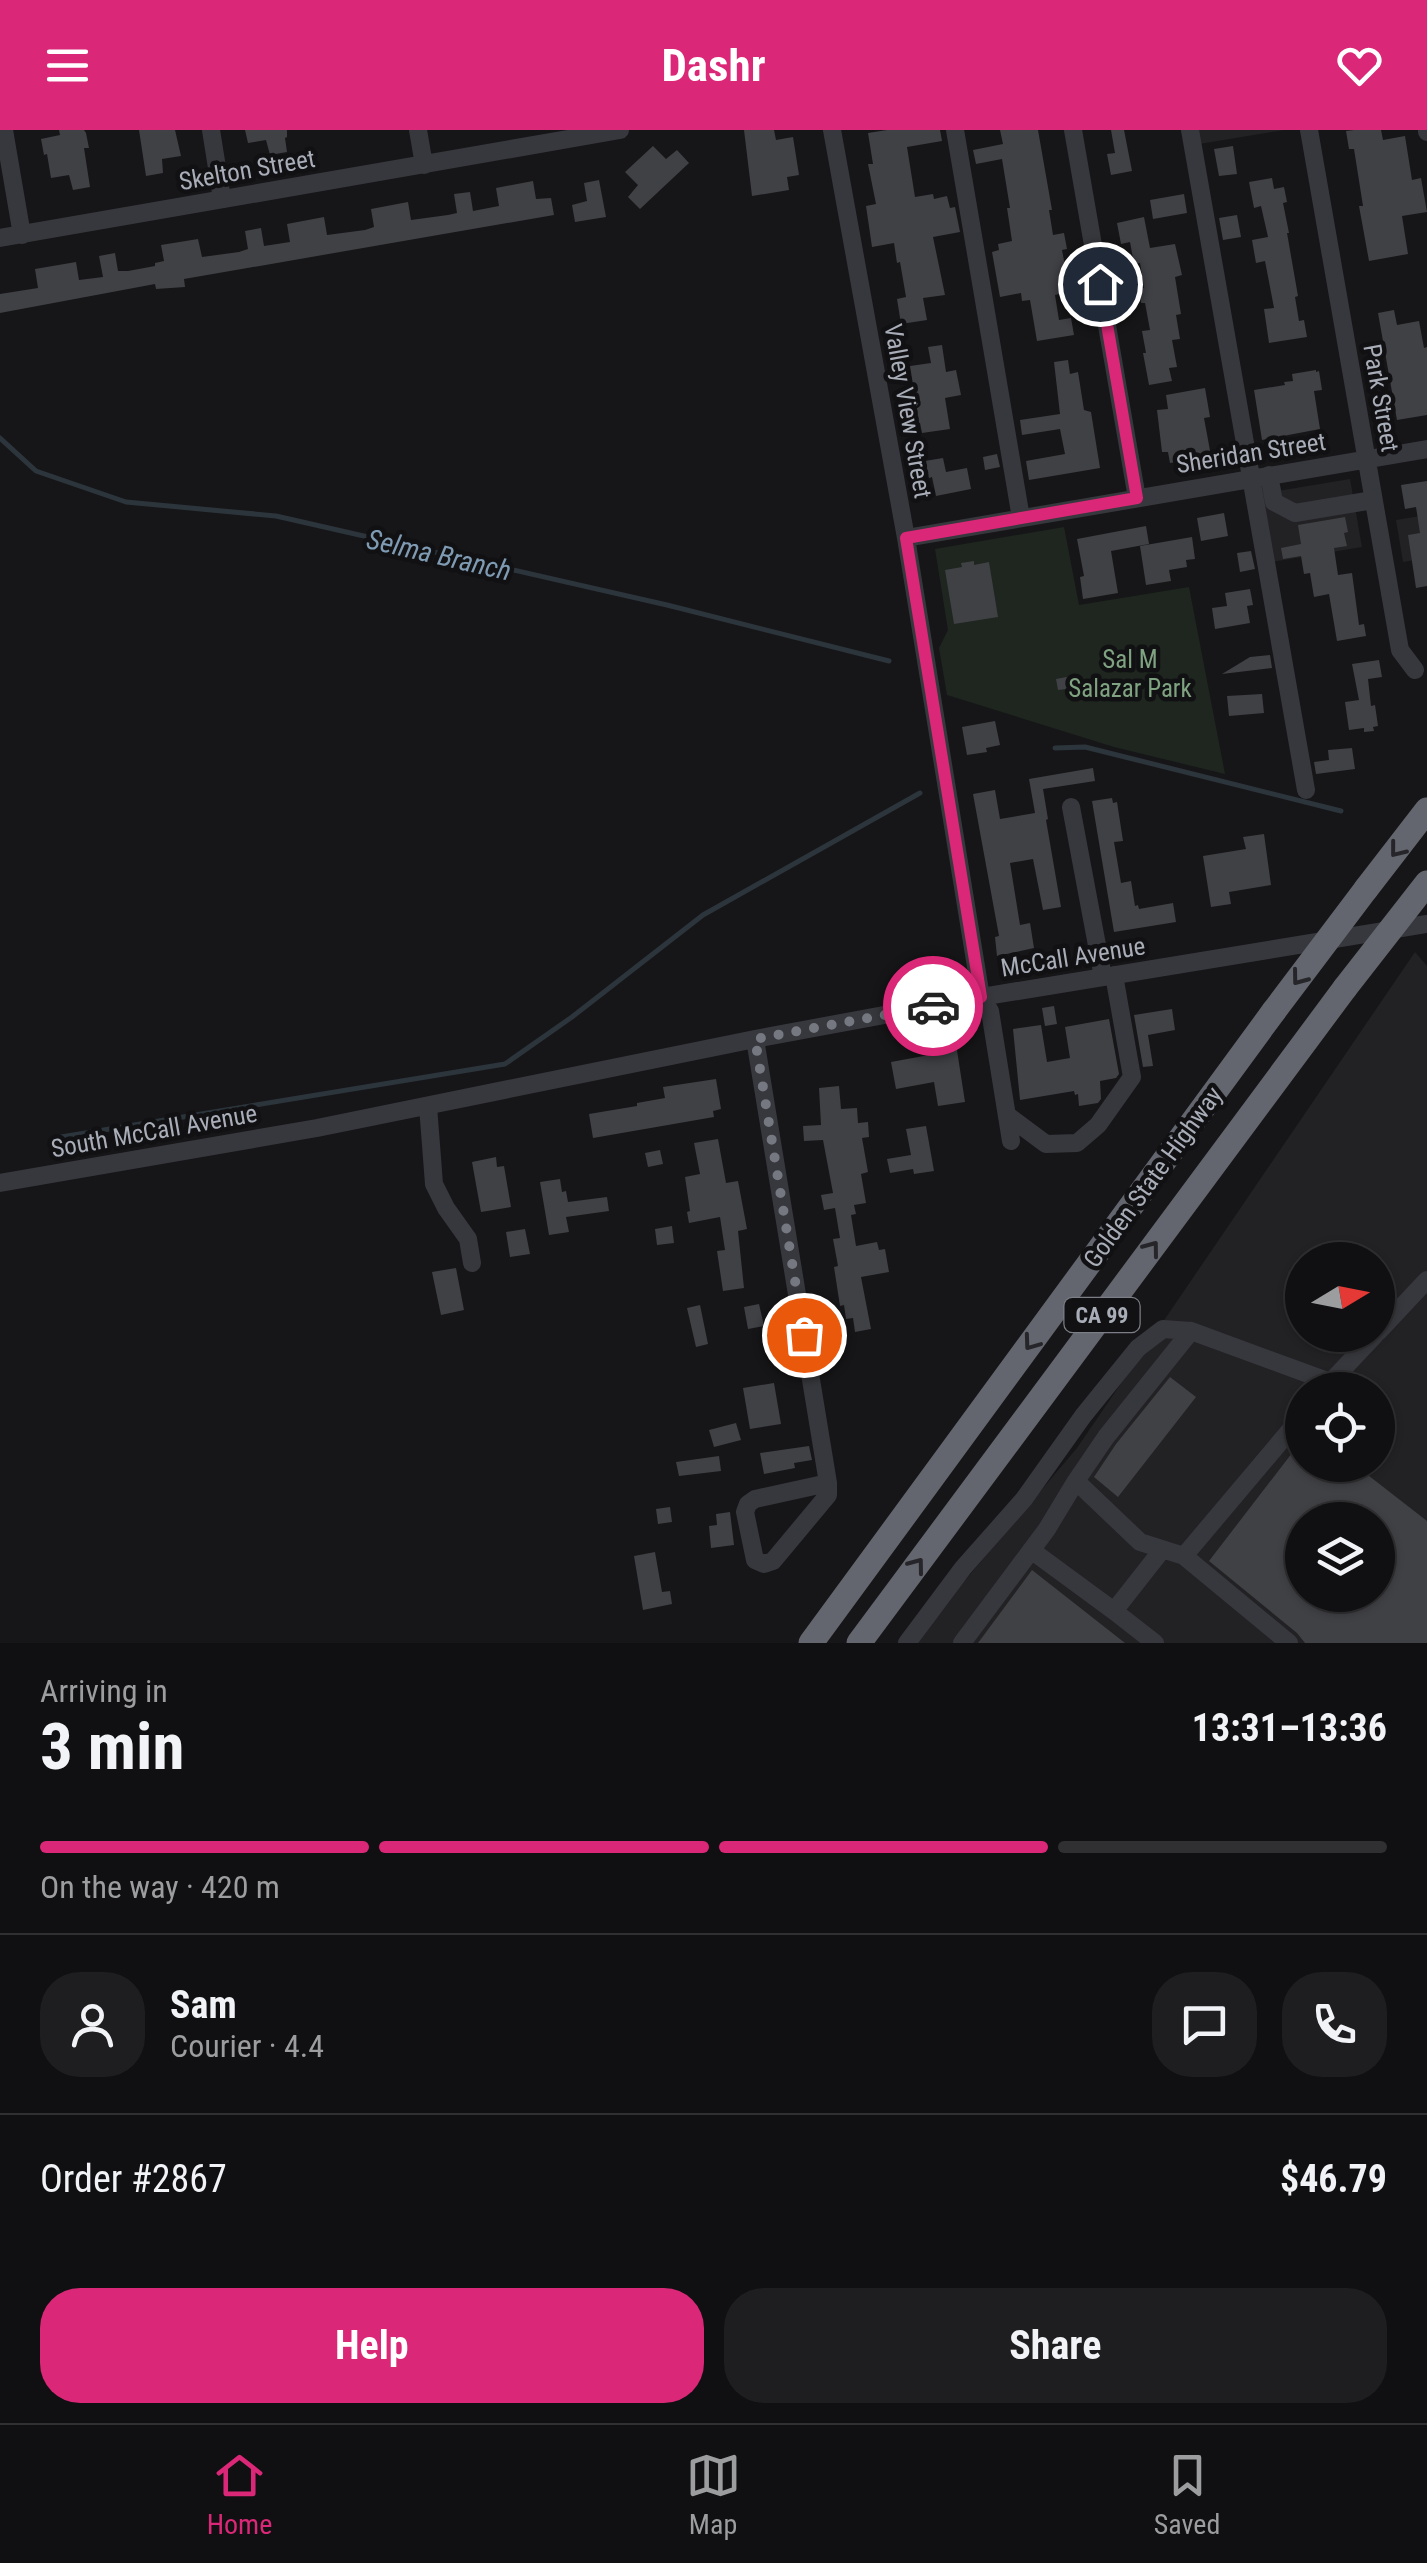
<!DOCTYPE html>
<meta charset="utf-8">
<style>
body{margin:0;font-family:"Roboto Condensed",sans-serif;background:#1e1e20;color:#f1f3f6;height:100vh;display:flex;flex-direction:column;font-size:38px;white-space:nowrap}
*{box-sizing:border-box;margin:0}
p{font-size:32px;color:#9c9d9f}
.icon{flex:none;width:55px;height:55px;fill:none;stroke:currentColor;stroke-width:2;stroke-linecap:round;stroke-linejoin:round}
.map{position:relative;height:1513px;overflow:hidden}
.side{display:flex;flex-direction:column;background:#101012;flex:1}
.side>*{flex:none}
.needle{width:65px;rotate:80deg}
.buttons{position:absolute;left:1285px;top:1112px;display:grid;gap:20px}
.buttons a{display:grid;place-items:center;width:110px;height:110px;border-radius:50%;background:#101012;box-shadow:0 2px 8px #0004,0 0 0 2px #303032;font-size:50px}
.pin{position:absolute;display:grid;place-items:center;width:85px;height:85px;color:#fff;margin:-42px;border:5px solid #fff;border-radius:50%;box-shadow:0 2px 10px #0007}
.courier{position:absolute;display:grid;place-items:center;width:100px;height:100px;margin:-50px;border:8px solid #db2777;border-radius:50%;background:#fff;color:#222;box-shadow:0 2px 12px #0007}
.headline em{font-style:normal;font-weight:700}
.headline div{display:flex;flex-direction:column-reverse}
.headline{display:flex;align-items:center;justify-content:space-between;height:170px;padding:0 40px}
h1{font-size:65px;font-weight:700;line-height:75px}
.bar{display:grid;grid-template-columns:repeat(4,1fr);gap:15px 10px;align-content:center;height:120px;padding:0 40px}
.bar i{height:12px;border-radius:8px;background:#303032}
.bar .on{background:#db2777}
.bar p{grid-column:span 4}
.line{display:flex;align-items:center;gap:25px;padding:0 40px;border-top:2px solid #303032}
.line div{flex:1}
.round{display:grid;place-items:center;flex:none;width:105px;height:105px;border-radius:40px;background:#1e1e20}
.action{display:flex;gap:20px;margin-top:auto;padding:20px 40px}
.action a{flex:1;height:115px;border-radius:40px;background:#db2777;color:#fff;font-size:40px;font-weight:700;line-height:115px;text-align:center}
.action a+a{background:#1e1e20;color:#f1f3f6}
header{display:flex;justify-content:space-between;align-items:center;height:130px;padding:0 40px;background:#db2777;color:#fff;font-size:45px;font-weight:700}
.tab-bar{display:flex;justify-content:space-around;align-items:center;height:140px;border-top:2px solid #303032;background:#101012;font-size:28px;color:#9c9d9f}
.tab-bar a{display:grid;justify-items:center;gap:5px}
.tab-bar .on{color:#db2777}
.map>svg:first-child{display:block}
</style>
<header><svg class="icon" aria-label="menu" viewBox="0 0 24 24"><path d="M4 6h16M4 12h16M4 18h16"/></svg>Dashr<svg class="icon" aria-label="heart" viewBox="0 0 24 24"><path d="M12 20l-8-8c-3-5 5-10 8-4 3-6 11-1 8 4z"/></svg></header>
<div class="map">
<svg width="1427" height="1513" viewBox="0 0 1427 1513">
<rect width="100%" height="100%" fill="#161618"/>
<path fill="#222225" fill-rule="evenodd" d="M1190,0H1284L1193,15Z
M1350,349L1362,417L1266,433L1254,365Z
M1427,385V428L1403,432L1396,390Z
M1415,822L1427,836V1513H912L1077,1318ZM1302,1130H1378V1205H1302ZM1302,1260H1378V1335H1302ZM1302,1390H1378V1465H1302Z"/>
<path fill="#1e261f" d="M1064,397L1079,475L1189,457L1225,644L1114,617L947,565L939,518L948,500L935,419Z"/>
<g fill="none" stroke-linecap="round" stroke-linejoin="round">
<path stroke="#2c353c" stroke-width="5" d="M0,308L36,341L126,372L276,386L667,475L889,531
M1055,618L1085,617L1341,681
M55,1008L505,934L572,887L703,785L920,663"/>
</g>
<path fill="#404145" fill-rule="evenodd" d="M59,0H84L86,3L89,18H84L90,57L73,60L69,45L51,48L47,24L44,25L41,9L60,5Z
M139,0H175L181,26L162,29L163,43L146,46Z
M245,0H287V7L285,8L287,22L270,25L266,10L248,13Z
M744,0H774L776,10L793,7L799,45L787,47L789,60L752,66Z
M887,0H940L942,11L907,17L915,67L933,64L934,69L947,66L950,78L955,77L960,102L933,107L945,165L923,168L927,190L901,194L897,169L906,167L900,132L897,133L894,113L872,117L866,76L876,74L868,34H873L868,3Z
M1000,0H1038L1052,80H1049L1053,105L1064,103L1067,119L1062,120L1070,162L1055,165L1059,190L1071,188L1074,205L1037,211L1030,170L1022,171L1021,163L1000,167L992,122L999,120L998,114L1012,111L1007,78H1010L1002,29L976,34L973,20L1003,14Z
M1111,0H1124L1132,41L1111,45L1107,24L1115,23Z
M1354,0H1381L1383,10L1405,6L1412,50L1421,48L1427,82L1402,86L1408,124L1369,131L1359,76H1363L1354,19H1349L1346,1Z
M653,16L666,29L677,20L689,33L640,79L628,67L638,55L625,42Z
M1233,16L1237,44L1219,46L1214,19Z
M1272,48L1274,59L1284,57L1287,72L1283,73L1289,103H1287L1298,166L1295,167L1299,191L1304,190L1307,207L1269,213L1264,179L1274,178L1265,131L1256,133L1252,110L1268,107L1261,76L1254,78L1249,52Z
M599,50L606,87L575,92L572,75L587,71L584,53Z
M533,51L536,69L551,68L554,85L184,149L185,157L156,159L155,154L0,183V164L38,158L35,139L76,132L79,150L103,147L99,126L115,123L118,141H128L155,136V133L164,131L161,115L198,109L202,127L239,122L248,119L245,101L261,98L264,116L290,112L287,94L324,87L327,105L365,100L374,97L371,79L408,72L411,90L448,85L457,83L454,64L470,62L473,81L499,76L496,58Z
M1184,64L1187,83L1153,89L1150,70Z
M1237,85L1241,107L1223,110L1219,88Z
M1144,87L1150,118L1175,114L1182,145L1175,147L1181,184L1176,185L1180,209L1172,210L1177,237L1169,238L1172,251L1149,255L1143,223H1146L1142,201L1150,200L1145,173H1141L1139,159L1144,158L1140,133L1134,134L1130,112L1121,114L1117,93Z
M1394,180L1397,195L1419,191L1424,218L1427,217V285L1397,290L1378,183Z
M942,215L946,242L956,240L961,265L945,268L950,299L922,303L920,293L915,294L913,280L917,279L910,236L931,233L928,217Z
M1068,230L1070,244L1078,242L1084,280L1091,282L1100,338L1029,350L1026,331L1065,324L1060,299L1022,305L1020,290L1060,284L1054,232Z
M1316,240V242L1319,241L1322,260L1314,261L1320,299L1262,310L1254,260L1285,255L1284,252L1293,251L1292,244Z
M1205,258L1210,287L1204,288L1211,326L1170,333L1168,322H1162L1157,280L1168,279L1166,265Z
M997,324L1000,337L985,340L983,327Z
M943,328L946,342L967,338L971,359L936,366L932,347L929,348L925,331Z
M1427,351V456L1416,458L1408,405L1426,402L1420,403L1416,377L1405,379L1401,355Z
M1224,383L1228,406L1201,411L1197,388Z
M1345,387L1348,402L1344,403L1347,416L1334,418L1338,445L1352,443L1359,495L1364,494L1366,506L1337,511L1329,464L1314,467L1310,443L1304,444L1301,426L1283,429L1281,418L1301,414L1298,395Z
M1146,396L1149,414L1111,421L1118,463L1083,469L1080,447L1084,446L1077,409Z
M1192,407L1195,429L1186,430L1187,437L1169,440L1171,451L1146,455L1140,416Z
M1251,421L1255,439L1240,442L1237,423Z
M974,431V435L989,432L998,487L954,494L945,440L962,437L961,433Z
M1250,459L1253,475L1247,476L1250,493L1215,499L1212,478L1227,476L1225,463Z
M1270,525L1272,538L1222,544L1250,527Z
M1379,530L1382,547L1368,549L1371,576L1375,575L1378,596L1373,597L1374,601L1364,602V598L1349,600L1345,572L1359,570L1352,534Z
M1072,546L1074,558L1058,560L1056,549Z
M1262,564L1264,583L1229,586L1227,566Z
M995,591L1000,615L986,618L987,622L967,625L962,597Z
M1352,618L1355,639L1316,644L1314,632L1329,630L1328,620Z
M1093,638L1095,651L1043,659L1048,689L1046,690L1061,777L1043,780L1033,729L1010,733L1020,795L1030,793L1034,818L997,826L995,807L999,806L973,664L995,660L1000,689L1035,683L1029,649Z
M1112,668L1113,673L1117,672L1123,711L1114,712L1121,753L1131,751L1135,776L1138,775L1139,779L1173,773L1176,792L1114,802L1092,671Z
M1264,704L1271,755L1229,762L1231,774L1211,777L1203,726L1246,719L1243,707Z
M1054,876L1057,894L1045,896L1042,878Z
M1172,879L1175,900L1148,905L1153,936L1143,937L1134,885Z
M1109,889L1119,944L1116,948L1100,951L1101,969L1098,973L1079,976L1078,964L1075,965L1074,961L1020,970L1013,899L1041,895L1047,932L1070,928L1065,897Z
M956,914L965,972L938,976L934,952L896,959L891,932L929,925L928,919Z
M716,949L721,979L713,981L714,987L593,1008L589,984L637,976V973L665,968L663,957Z
M839,956L841,979L857,978L858,993L868,992L869,1007L862,1008L868,1042L861,1044L866,1073L854,1075L856,1084L851,1085L856,1116L877,1112L879,1120L885,1119L889,1142L861,1147L871,1199L855,1202L853,1188L846,1189L844,1175L840,1176L834,1137L838,1136L833,1109L840,1108L835,1078L824,1080L821,1065L833,1063L823,1010L804,1011L803,996L821,995L819,958Z
M926,996L934,1041L914,1044L913,1039L890,1043L887,1029L911,1025L906,999Z
M718,1009L726,1053L738,1051L747,1099L738,1101L744,1158L723,1161L717,1121L725,1120L720,1087L689,1093L687,1082L690,1081L685,1047L700,1044L694,1013Z
M660,1020L663,1034L648,1037L645,1023Z
M496,1027L497,1037L504,1036L511,1077L481,1082L472,1032Z
M560,1049L562,1062L566,1061L568,1072L607,1067L609,1081L566,1087L569,1102L549,1105L540,1052Z
M672,1096L674,1113L657,1115L655,1099Z
M525,1099L530,1124L510,1127L506,1102Z
M456,1138L464,1180L441,1185L432,1142Z
M759,1174L764,1196L748,1199L744,1177Z
M700,1175L708,1214L696,1217L687,1178Z
M1170,1247L1196,1267L1118,1367L1094,1347L1116,1314Z
M774,1253L781,1294L750,1299L743,1258Z
M736,1293L741,1310L714,1317L709,1300Z
M1302,1310V1335H1355L1427,1391V1513H1305L1297,1503L1209,1431ZM1302,1390H1378V1465H1302Z
M809,1316L812,1330L794,1333L795,1338L764,1344L760,1323Z
M719,1326L721,1341L679,1346L676,1332Z
M670,1377L672,1392L658,1394L656,1379Z
M730,1382L734,1415L711,1418L709,1396L717,1395L716,1384Z
M655,1422L662,1462L670,1461L672,1474L643,1480L634,1426Z
M1032,1440L1125,1513H978Z"/>
<g fill="none" stroke-linecap="round" stroke-linejoin="round">
<path stroke="#37383d" stroke-width="18" d="M4,0L22,105
M211,0L222,69
M418,0L424,35
M832,0L906,408L981,867L990,881L1011,1011
M955,0L1021,388
M1073,0L1137,368
M1190,0L1306,660
M1309,0L1400,520L1415,540
M1427,0V2
M0,108L620,0
M1269,345L1274,372L1295,383L1373,370
M906,408L1427,319
M1071,677L1103,847
M755,909L828,1353V1365L773,1431L764,1434L755,1430L745,1382L748,1374L755,1369L828,1353
M428,976L434,1054L446,1078L468,1109L472,1133
M1007,985L1046,1014L1077,1013L1098,995L1132,947L1114,845
M0,1053L317,998L755,909L981,867L1427,794
M1378,1202L1427,1150
M1324,1259L1375,1205
M1302,1286L1184,1426L1140,1412L1076,1351L1106,1307L1191,1201L1330,1252
M1031,1420L1114,1481
M1184,1426L1289,1513
M907,1513L963,1438L1024,1369L1083,1286L1138,1218L1163,1199L1191,1201
M962,1513L1047,1399L1076,1351
M1155,1513L1114,1481L1162,1420"/>
<path stroke="#63666e" stroke-width="25" d="M1366,759L1427,680
M811,1513L1274,881
M859,1513L1345,858"/>
<path stroke="#63666e" stroke-width="25" d="M1345,858L1427,753
M1274,881L1366,759"/>
</g>
<defs><path id="oneway-chevron" d="M-2-3.5L2.5 0L-2 3.5" fill="none" stroke-width="1.6" stroke-linecap="round" stroke-linejoin="round" transform="scale(2.5)"/></defs>
<g stroke="#26262a">
<use href="#oneway-chevron" transform="translate(1397 720) rotate(128)"/>
<use href="#oneway-chevron" transform="translate(1299 848) rotate(127)"/>
<use href="#oneway-chevron" transform="translate(1152 1118) rotate(-53)"/>
<use href="#oneway-chevron" transform="translate(1031 1213) rotate(126)"/>
<use href="#oneway-chevron" transform="translate(917 1435) rotate(-53)"/>
</g>
<g fill="none" stroke-linecap="round" stroke-linejoin="round">
<path stroke="#757880" stroke-width="10" stroke-dasharray="0 18" d="M804,1205L755,909L933,876"/>
<path stroke="#db2777" stroke-width="12" d="M933,876L981,867L906,408L1137,368L1100,154"/>
</g>
<g text-anchor="middle" dominant-baseline="central" stroke-width="9" stroke-linejoin="round" paint-order="stroke">
<rect fill="#111113" stroke="#7b7e86" stroke-width="2.5" x="1064.5" y="1168" width="75" height="34" rx="8"/>
<g font-size="22" font-weight="bold" fill="#a8adb8">
<text x="1102" y="1185">CA 99</text>
</g>
<g font-size="25" fill="#a8adb8" stroke="#111113">
<text transform="translate(247 40) rotate(-10)">Skelton Street</text>
<text transform="translate(1381 268) rotate(80)">Park Street</text>
<text transform="translate(908 281) rotate(80)">Valley View Street</text>
<text transform="translate(1251 323) rotate(-9)">Sheridan Street</text>
<text transform="translate(1073 827) rotate(-9)">McCall Avenue</text>
<text transform="translate(154 1001) rotate(-10)">South McCall Avenue</text>
<text transform="translate(1153 1047) rotate(-54)">Golden State Highway</text>
</g>
<g font-size="25" fill="#7fa381" stroke="#111113">
<text x="1130" y="529">Sal M<tspan x="1130" dy="29">Salazar Park</tspan></text>
</g>
<g font-size="28" font-style="italic" fill="#7f9bb3" stroke="#111113">
<text transform="translate(439 425) rotate(13)">Selma Branch</text>
</g>
</g>
</svg>
<div class="buttons">
<a><svg class="needle" viewBox="-14 -14 28 28"><path d="M0-13l5 13h-10z" fill="#e53935"/><path d="M0 13l5-13h-10z" fill="#9c9d9f"/></svg></a>
<a><svg class="icon" aria-label="locate" viewBox="0 0 24 24"><circle cx="12" cy="12" r="6"/><path d="M12 2v4M12 18v4M2 12h4M18 12h4"/></svg></a>
<a><svg class="icon" aria-label="layers" viewBox="0 0 24 24"><path d="M12 4l9 5-9 5-9-5zM3 14l9 5 9-5"/></svg></a>
</div>
<div class="pin" style="left:804px;top:1205px;background:#ea580c"><svg class="icon" aria-label="bag" viewBox="0 0 24 24"><path d="M5 8h14l-1 12H6zM9 8a3 3 0 0 1 6 0"/></svg></div>
<div class="pin" style="left:1100px;top:154px;background:#1f2937"><svg class="icon" aria-label="home" viewBox="0 0 24 24"><path d="M3 11l9-7 9 7M6 9v11h12V9"/></svg></div>
<div class="courier" style="left:933px;top:876px"><svg class="icon" aria-label="car" viewBox="0 0 24 24"><path d="M5 17H2v-5l4-1 3-4h7l3 4 3 1v5h-3M9 17h6M6 11h13"/><circle cx="7" cy="17" r="2"/><circle cx="17" cy="17" r="2"/></svg></div>
</div>
<section class="side">
<div class="headline"><div><h1>3 min</h1><p>Arriving in</p></div><em>13:31–13:36</em></div>
<div class="bar"><i class="on"></i><i class="on"></i><i class="on"></i><i></i><p>On the way · 420 m</p></div>
<div class="line" style="height:180px"><a class="round"><svg class="icon" aria-label="person" viewBox="0 0 24 24"><circle cx="12" cy="8" r="4"/><path d="M4 21q1-7 8-7t8 7"/></svg></a><div><b>Sam</b><p>Courier · 4.4</p></div><a class="round"><svg class="icon" aria-label="chat" viewBox="0 0 24 24"><path d="M4 5h16v11H9l-5 4z"/></svg></a><a class="round"><svg class="icon" aria-label="phone" viewBox="0 0 24 24"><path d="M5 4h4l2 5-3 2q2 4 5 5l2-3 5 2v4C11 20 4 13 5 4z"/></svg></a></div>
<div class="line" style="height:130px"><div>Order #2867</div><b>$46.79</b></div>
<div class="action"><a>Help</a><a>Share</a></div>
</section>
<nav class="tab-bar">
<a class="on"><svg class="icon" aria-label="home" viewBox="0 0 24 24"><path d="M3 11l9-7 9 7M6 9v11h12V9"/></svg>Home</a>
<a><svg class="icon" aria-label="map" viewBox="0 0 24 24"><path d="M3 6l6-2 6 2 6-2v14l-6 2-6-2-6 2zM9 4v14M15 6v14"/></svg>Map</a>
<a><svg class="icon" aria-label="saved" viewBox="0 0 24 24"><path d="M7 4h10v16l-5-4-5 4z"/></svg>Saved</a>
</nav>
